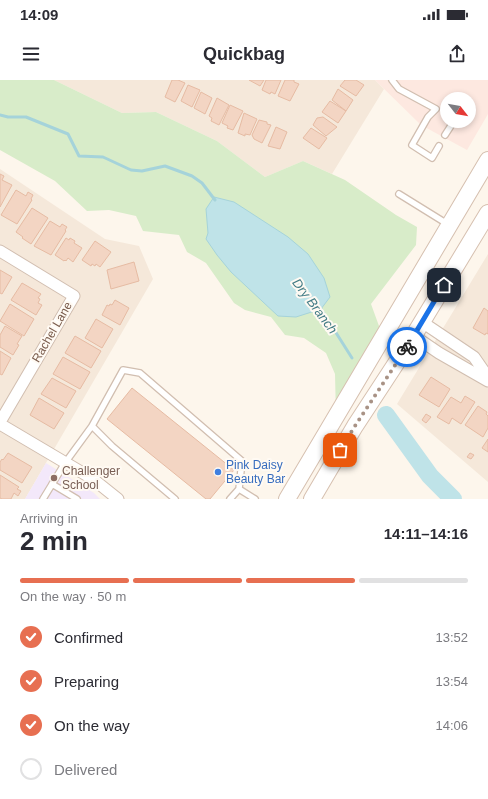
<!DOCTYPE html>
<meta charset="utf-8">
<style>
body{margin:0;font-family:Arial,sans-serif;background:#f2f2f3;color:#2b2b33;height:100vh;display:flex;flex-direction:column;font-size:15px;white-space:nowrap}
*{box-sizing:border-box;margin:0}
p{font-size:13px;color:#7c7c81}
.icon{flex:none;width:22px;height:22px;fill:none;stroke:currentColor;stroke-width:2;stroke-linecap:round;stroke-linejoin:round}
.map{position:relative;height:419px;overflow:hidden}
.panel{display:flex;flex-direction:column;background:#fff;flex:1}
.panel>*{flex:none}
.needle{width:26px;rotate:121deg}
.controls{position:absolute;left:440px;top:12px;display:grid;gap:8px}
.controls a{display:grid;place-items:center;width:36px;height:36px;border-radius:50%;background:#fff;box-shadow:0 2px 6px #0003;font-size:20px}
.pin{position:absolute;display:grid;place-items:center;width:34px;height:34px;color:#fff;margin:-17px;border-radius:8px;box-shadow:0 2px 6px #0006}
.courier{position:absolute;display:grid;place-items:center;width:40px;height:40px;margin:-20px;border:3px solid #1a73e8;border-radius:50%;background:#fff;color:#222;box-shadow:0 1px 5px #0007}
.summary em{font-style:normal;font-weight:700}
.summary div{display:flex;flex-direction:column-reverse}
.summary{display:flex;align-items:center;justify-content:space-between;height:68px;padding:0 20px}
h1{font-size:26px;font-weight:700;line-height:30px}
.bar{display:grid;grid-template-columns:repeat(4,1fr);gap:6px 4px;align-content:center;height:48px;padding:0 20px}
.bar i{height:5px;border-radius:3px;background:#e1e1e2}
.bar .on{background:#e76f51}
.bar p{grid-column:span 4}
ol{padding:0 20px;list-style:none}
li{display:flex;align-items:center;gap:12px;height:44px}
li p{margin-inline-start:auto}
li .icon{padding:4px;border-radius:50%;background:#e76f51;color:#fff;stroke-width:4}
li:last-child{color:#7c7c81}
li i{width:22px;height:22px;border:2px solid #e1e1e2;border-radius:50%}
.status{display:flex;justify-content:space-between;align-items:center;height:28px;padding:0 20px;background:#fff;direction:ltr}
.status svg{height:11px;fill:currentColor}
header{display:flex;justify-content:space-between;align-items:center;height:52px;padding:0 20px;background:#fff;font-size:18px;font-weight:700}
.map>svg:first-child{display:block}
</style>
<div class="status"><b>14:09</b><svg viewBox="0 0 49 12"><path d="M0 12V9h3v3zM5 12V6h3v6zM10 12V3h3v9zM15 12V0h3v12zM26 1h20v11H26zM47 4h2v5h-2z"/></svg></div>
<header><svg class="icon" aria-label="menu" viewBox="0 0 24 24"><path d="M4 6h16M4 12h16M4 18h16"/></svg>Quickbag<svg class="icon" aria-label="share" viewBox="0 0 24 24"><path d="M12 15V3M7 8l5-5 5 5M5 13v7h14v-7"/></svg></header>
<div class="map">
<svg width="488" height="419" viewBox="0 0 488 419">
<rect width="100%" height="100%" fill="#fdf6ec"/>
<path fill="#f5e8da" d="M54,0H375L384,9L332,94L303,81L265,97L217,61L156,32L122,33Z
M0,89L105,159L139,166L153,199L25,419H0Z
M488,174V402L397,324Z"/>
<path fill="#fde8e0" fill-rule="evenodd" d="M375,0H488V34L467,70L421,45ZM447,19H469V41H447Z"/>
<path fill="#f3e8fa" d="M46,383L94,413L100,419H25Z"/>
<path fill="#d8ecc9" d="M0,0H54L122,33L156,32L217,61L265,97L303,81L345,100L396,135L417,147L416,165L371,224L379,246L380,269L336,337L335,294L326,273L304,258L285,255L271,237L245,230L234,223L206,183L187,172L179,155L143,151L136,136L109,130L87,131L55,101L0,70Z"/>
<path fill="#bfe3e8" stroke="#a5d3da" d="M214,117L234,122L288,157L308,174L324,198L330,217L321,229L296,237L278,236L231,192L217,175L206,159L208,153L206,129Z"/>
<g fill="none" stroke-linecap="round" stroke-linejoin="round">
<path stroke="#a5d3da" stroke-width="3" d="M0,35L8,37H26L68,54L79,76L103,77L131,90L142,91L165,86L192,96L202,103L215,120
M319,228L321,229L352,278"/>
<path stroke="#bfe3e8" stroke-width="18" d="M386,335L430,396L453,419"/>
</g>
<path fill="#f3d5c3" stroke="#e6bba3" d="M172,0H178L185,3L175,22L165,17Z
M249,0H264L260,6Z
M266,0H281L275,14L271,12L270,14L262,10Z
M285,0H294V2L299,4L290,21L278,16Z
M345,0H356L364,5L356,16L340,6Z
M188,5L200,10L192,27L181,21Z
M338,9L353,20L346,31L332,20Z
M201,12L212,18L205,34L194,28Z
M217,18L229,25L219,45L211,41L212,38L209,36Z
M330,21L346,31L338,43L322,32Z
M230,25L243,31L233,50L227,48L228,46L222,43Z
M244,33L257,39L250,55L245,54V56L238,53Z
M323,37L337,47L326,56L313,45L317,38Z
M259,40L267,42V44L271,45L262,63L254,59L252,55Z
M276,47L287,52L280,69L268,66Z
M311,48L327,58L319,69L303,58Z
M0,94L4,96L2,100L12,105L0,127Z
M16,110L26,116L28,112L33,115L31,119L32,120L17,144L1,135Z
M32,128L48,138L31,164L22,158L23,157L16,152Z
M50,141L60,147L62,144L67,147L65,150L66,151L51,175L34,166Z
M66,158L69,160L70,158L75,161L74,163L82,168L73,182L68,178L66,181L65,180L64,181L55,175Z
M95,161L111,172L100,187L96,184L95,186L92,184L91,186L82,180Z
M134,182L139,201L111,209L107,190Z
M0,190L12,197L2,214L0,213Z
M22,203L41,214L38,218L40,219L38,223L42,225L36,235L11,220Z
M115,220L129,228L120,245L102,235L107,225L109,226L110,224L112,225Z
M10,224L34,239L24,256L0,241Z
M484,228L488,231V254L486,253L485,255L473,248Z
M96,239L113,249L102,268L85,258Z
M5,246L22,256L17,264L19,265L13,275L0,267V255Z
M75,256L101,271L91,288L65,273Z
M0,271L11,278L2,295L0,294Z
M63,277L90,292L80,309L53,294Z
M431,297L450,309L439,327L419,315Z
M52,298L76,311L66,328L41,314Z
M132,308L234,390L210,419H206L107,339Z
M465,316L475,322L461,344L452,338L449,344L437,337L451,317L461,323Z
M39,318L64,333L54,349L30,335Z
M478,326L487,332L486,334L488,336V348L483,357L465,345Z
M426,334L431,337L426,343L422,340Z
M488,359V372L482,368Z
M8,373L32,387L22,403L0,390V382L2,379L3,380Z
M470,373L474,375L471,379L467,377Z
M0,395L19,407L17,409L21,411L18,416L14,413L11,419H2L0,418Z"/>
<g fill="none" stroke-linecap="round" stroke-linejoin="round">
<defs>
<path id="service" d="M392,0L399,9L436,29L428,37L412,65L432,78L439,66
M445,55L454,41
M399,114L449,145
M52,404L77,419
M239,409L255,419
M43,419L65,383L92,346
M175,419L112,366L92,346L123,290L140,293L242,381L239,409L230,419"/>
<path id="minor" d="M0,171L74,216L0,342
M422,242L474,277L488,297
M414,256L439,273L488,301
M0,344L93,399L118,419"/>
<path id="secondary" d="M287,419L488,80
M312,419L355,346L408,265L488,133"/>
</defs>
<use href="#service" stroke="#d1beb0" stroke-width="8"/>
<use href="#minor" stroke="#d1beb0" stroke-width="13"/>
<use href="#secondary" stroke="#d6c0b0" stroke-width="18"/>
<use href="#service" stroke="#fff" stroke-width="5.5"/>
<use href="#minor" stroke="#fff" stroke-width="11"/>
<use href="#secondary" stroke="#fff" stroke-width="16"/>
</g>
<g fill="none" stroke-linecap="round" stroke-linejoin="round">
<path stroke="#a89285" stroke-width="4" stroke-dasharray="0 7.2" d="M340,370L355,346L407,267"/>
<path stroke="#1a73e8" stroke-width="5" d="M407,267L444,205"/>
</g>
<circle fill="#3f7fe0" stroke="#fffaf3" stroke-width="1.5" cx="218" cy="392" r="4"/>
<circle fill="#8d6e63" stroke="#fffaf3" stroke-width="1.5" cx="54" cy="398" r="4"/>
<g text-anchor="middle" dominant-baseline="central" stroke-width="4" stroke-linejoin="round" paint-order="stroke">
<g font-size="12" fill="#7a5c4d" stroke="#fffaf3">
<text transform="translate(52 252) rotate(-60)">Rachel Lane</text>
</g>
<g font-size="12" fill="#366cbe" stroke="#fffaf3" text-anchor="start">
<text x="226" y="385">Pink Daisy<tspan x="226" dy="14">Beauty Bar</tspan></text>
</g>
<g font-size="12" fill="#785e54" stroke="#fffaf3" text-anchor="start">
<text x="62" y="391">Challenger<tspan x="62" dy="14">School</tspan></text>
</g>
<g font-size="13" font-style="italic" fill="#437c86" stroke="#fffaf3">
<text transform="translate(315 226) rotate(53)">Dry Branch</text>
</g>
</g>
</svg>
<div class="controls">
<a><svg class="needle" viewBox="-14 -14 28 28"><path d="M0-13l5 13h-10z" fill="#e53935"/><path d="M0 13l5-13h-10z" fill="#7c7c81"/></svg></a>
</div>
<div class="pin" style="left:340px;top:370px;background:#ea580c"><svg class="icon" aria-label="bag" viewBox="0 0 24 24"><path d="M5 8h14l-1 12H6zM9 8a3 3 0 0 1 6 0"/></svg></div>
<div class="pin" style="left:444px;top:205px;background:#1f2937"><svg class="icon" aria-label="home" viewBox="0 0 24 24"><path d="M3 11l9-7 9 7M6 9v11h12V9"/></svg></div>
<div class="courier" style="left:407px;top:267px"><svg class="icon" aria-label="bike" viewBox="0 0 24 24"><circle cx="6" cy="16" r="4"/><circle cx="18" cy="16" r="4"/><path d="M6 16l4-8h5l3 8M10 8l3 8H6M13 5h3"/></svg></div>
</div>
<section class="panel">
<div class="summary"><div><h1>2 min</h1><p>Arriving in</p></div><em>14:11–14:16</em></div>
<div class="bar"><i class="on"></i><i class="on"></i><i class="on"></i><i></i><p>On the way · 50 m</p></div>
<ol>
<li><svg class="icon" aria-label="check" viewBox="0 0 24 24"><path d="M5 12l5 5 9-10"/></svg>Confirmed<p>13:52</p></li>
<li><svg class="icon" aria-label="check" viewBox="0 0 24 24"><path d="M5 12l5 5 9-10"/></svg>Preparing<p>13:54</p></li>
<li><svg class="icon" aria-label="check" viewBox="0 0 24 24"><path d="M5 12l5 5 9-10"/></svg>On the way<p>14:06</p></li>
<li><i></i>Delivered</li>
</ol>
</section>
